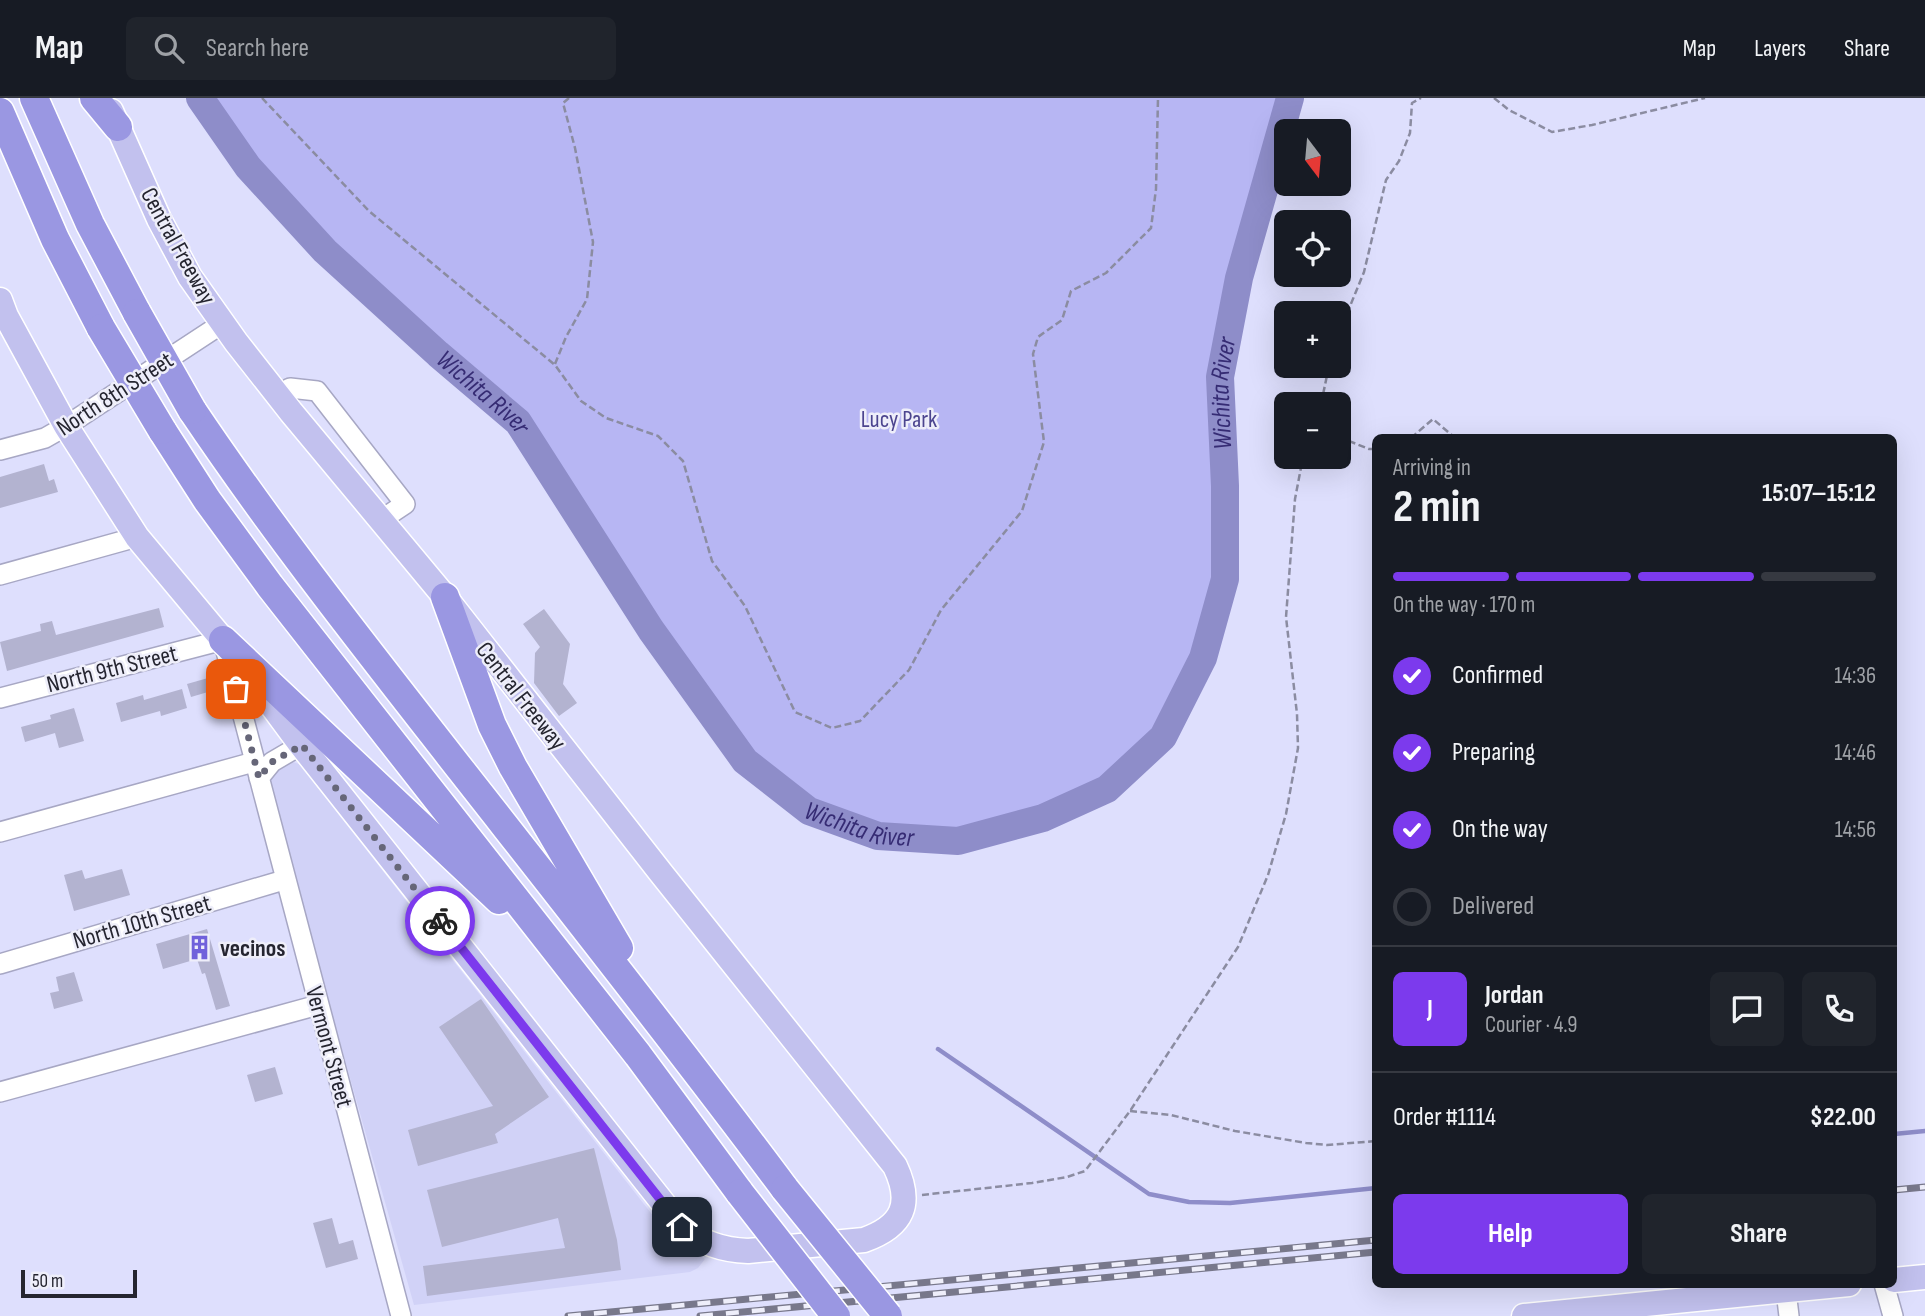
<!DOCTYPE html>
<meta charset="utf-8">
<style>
body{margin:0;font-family:"Sofia Sans Condensed",sans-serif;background:#20242c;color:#f1f3f6;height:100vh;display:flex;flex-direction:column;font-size:26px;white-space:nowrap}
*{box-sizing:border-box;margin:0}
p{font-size:23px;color:#9ea1a6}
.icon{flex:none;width:38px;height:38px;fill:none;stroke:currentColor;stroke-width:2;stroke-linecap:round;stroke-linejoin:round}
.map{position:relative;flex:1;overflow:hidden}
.panel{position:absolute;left:1372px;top:336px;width:525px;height:854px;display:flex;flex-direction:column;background:#171b24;border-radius:10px;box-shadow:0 7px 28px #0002}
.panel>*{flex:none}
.needle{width:46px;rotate:164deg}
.buttons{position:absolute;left:1274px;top:21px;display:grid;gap:14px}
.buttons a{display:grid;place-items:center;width:77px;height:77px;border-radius:10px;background:#171b24;box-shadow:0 7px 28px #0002;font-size:35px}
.scale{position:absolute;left:21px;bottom:18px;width:116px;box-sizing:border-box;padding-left:7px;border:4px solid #252530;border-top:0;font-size:19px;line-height:24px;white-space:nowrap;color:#252530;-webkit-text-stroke:5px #eeeefa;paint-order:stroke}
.pin{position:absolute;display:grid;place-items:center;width:60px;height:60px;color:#fff;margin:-30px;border-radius:14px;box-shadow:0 4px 10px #0006}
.courier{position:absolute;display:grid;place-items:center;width:70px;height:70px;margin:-35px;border:5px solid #7c3aed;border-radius:50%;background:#fff;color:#222;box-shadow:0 2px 9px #0007}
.head em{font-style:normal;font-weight:700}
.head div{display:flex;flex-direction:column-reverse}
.head{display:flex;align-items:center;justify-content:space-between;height:119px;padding:0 21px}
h1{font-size:46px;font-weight:700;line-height:52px}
.bar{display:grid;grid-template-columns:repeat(4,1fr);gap:10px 7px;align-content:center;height:84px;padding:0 21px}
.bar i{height:9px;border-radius:5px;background:#363941}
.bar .current{background:#7c3aed}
.bar p{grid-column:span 4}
.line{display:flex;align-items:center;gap:18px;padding:0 21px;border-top:2px solid #363941}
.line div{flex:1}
.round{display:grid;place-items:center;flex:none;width:74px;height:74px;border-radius:10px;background:#20242c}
ol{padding:0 21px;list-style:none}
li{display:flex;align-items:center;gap:21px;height:77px}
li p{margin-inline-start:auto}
li .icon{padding:7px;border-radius:50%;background:#7c3aed;color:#fff;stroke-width:4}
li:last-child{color:#9ea1a6}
li i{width:38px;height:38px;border:4px solid #363941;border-radius:50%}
.button{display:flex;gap:14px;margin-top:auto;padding:14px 21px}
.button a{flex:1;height:80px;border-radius:10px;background:#7c3aed;color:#fff;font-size:28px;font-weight:700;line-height:80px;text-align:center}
.button a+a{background:#20242c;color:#f1f3f6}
header{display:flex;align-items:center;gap:42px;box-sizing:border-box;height:98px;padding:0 35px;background:#171b24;border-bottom:2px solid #363941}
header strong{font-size:33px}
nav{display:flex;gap:38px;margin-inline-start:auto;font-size:24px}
.search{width:490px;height:63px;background:#20242c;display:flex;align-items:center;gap:18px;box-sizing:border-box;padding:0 24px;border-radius:10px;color:#9ea1a6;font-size:26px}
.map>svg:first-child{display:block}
</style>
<header>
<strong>Map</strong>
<div class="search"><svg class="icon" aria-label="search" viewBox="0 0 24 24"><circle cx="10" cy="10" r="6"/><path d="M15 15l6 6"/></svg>Search here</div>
<nav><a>Map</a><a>Layers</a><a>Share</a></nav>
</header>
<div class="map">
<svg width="1925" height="1218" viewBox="0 0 1925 1218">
<rect width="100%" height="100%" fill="#dedffd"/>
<path fill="#d1d2f7" d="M290,663L299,666L658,1124L686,1151L705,1161L698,1170L690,1174L414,1207L267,685L270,675Z"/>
<path fill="#b7b6f3" d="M200,0H1290L1239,180L1220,279L1225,388V481L1203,560L1163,639L1107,691L1043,720L958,743L878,738L809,713L745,663L651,532L518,324L438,256L325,153L248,69Z"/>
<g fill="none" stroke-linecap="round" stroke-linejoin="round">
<path stroke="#8e8dc9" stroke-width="4.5" d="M938,951L1149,1096L1189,1104L1230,1105L1376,1090
M1894,1036L1925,1033"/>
<path stroke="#8e8dc9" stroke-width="28" id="s1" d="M200,0L248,69L325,153L438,256L518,324L651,532L745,663L809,713L878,738L958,743L1043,720L1107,691L1163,639L1203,560L1225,481V388L1220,279L1239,180L1290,0"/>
</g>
<path fill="#b3b3d0" d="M44,366L49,383L54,381L58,394L0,410V379Z
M159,510L164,529L7,573L0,544L41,533L40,526L52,523L56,537Z
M544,511L570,546L563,586L577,605L559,618L534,585L535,555L540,549L523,526Z
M215,578L218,591L191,599L187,586Z
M182,591L187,610L161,618L160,613L121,624L116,605L143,597L144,602Z
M74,610L84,643L59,650L55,635L25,644L21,629L51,621L50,617Z
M122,771L130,797L74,813L64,777L82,772L85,781Z
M207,831L230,908L216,912L205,875L202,876L197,861L163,871L156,846Z
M74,874L83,903L54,911L50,895L59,893L56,879Z
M481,901L549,999L495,1036L498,1045L418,1068L408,1032L493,1008L439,929Z
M275,969L283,996L255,1004L247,977Z
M594,1050L617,1142L621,1172L427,1198L423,1168L565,1150L558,1120L442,1149L427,1092Z
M332,1120L339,1146L353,1142L358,1161L326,1170L313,1125Z"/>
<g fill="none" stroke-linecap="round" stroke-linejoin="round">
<defs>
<path id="minor" d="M278,298L290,290L317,293L405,406L381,422
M0,352L45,340L66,328L223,225
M0,477L137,439
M0,600L223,542L401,1218
M259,680L272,664L301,647
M0,734L254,664
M0,866L284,782
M0,994L318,907
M1884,1186L1893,1218
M1786,1193L1789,1218"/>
<path id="major" d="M0,202L6,218L66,328L137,439L223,542L301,647L682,1129C702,1145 722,1152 748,1153L864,1142C903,1128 913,1106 895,1068L661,775L445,499L291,314L236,244L190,179L159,121L111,13
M1894,1182L1925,1179
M1524,1218L1849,1186"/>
<path id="highway" d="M34,0L90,126L137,215
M94,0L118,29
M0,14L55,141L101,230
M192,312C276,437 369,554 461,672C570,811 680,950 785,1091
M162,332L207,402L270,488L638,957L740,1095
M445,499L492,627L513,669L619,850
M223,542L499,802"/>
</defs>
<use href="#minor" stroke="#a7a7c4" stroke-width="22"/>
<use href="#major" stroke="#fff" stroke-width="27"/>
<use href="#highway" stroke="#fff" stroke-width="31"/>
<path stroke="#8b8ca1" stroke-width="2.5" stroke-dasharray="7 3.5" stroke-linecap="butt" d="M262,0L369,113L555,267L581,303L606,320L658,338L683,363L712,463L745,508L795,614L832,630L860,623L909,572L941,512L1022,413L1044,344L1033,256L1038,239L1062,222L1071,193L1106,175L1151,130L1156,91L1158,0
M1494,0L1509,12L1552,34L1592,27L1705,0
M1339,235L1364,174L1386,82L1399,63L1410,35L1412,5L1421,0
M555,266L566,239L587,201L593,144L575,50L563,5L569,0
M1321,306L1329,268
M1339,339L1369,351H1376
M1411,340L1433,321L1455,340
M1130,1013L1171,1017L1235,1033L1306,1045L1327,1047L1376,1043
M922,1097L1032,1085L1067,1079L1085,1073L1130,1013L1238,849L1268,777L1286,716L1298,650L1297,616L1286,519L1295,401L1303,359"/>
<use href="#minor" stroke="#fff" stroke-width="19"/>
<use href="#major" stroke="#c2c1ee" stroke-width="24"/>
<use href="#highway" stroke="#9a97e2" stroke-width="28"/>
<defs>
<path id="rail" d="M1894,1092L1925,1089
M568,1218L1376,1142
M700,1218L1376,1154"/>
</defs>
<use href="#rail" stroke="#78788b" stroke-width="7"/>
<use href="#rail" stroke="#eeeefa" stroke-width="4.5" stroke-dasharray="13" stroke-linecap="butt"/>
<defs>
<path id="highway-bridge" d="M137,215L192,312
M101,230L162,332
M785,1091L888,1218
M740,1095L836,1218"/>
</defs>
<use href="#highway-bridge" stroke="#fff" stroke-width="31" stroke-linecap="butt"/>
<use href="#highway-bridge" stroke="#9a97e2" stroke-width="28"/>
</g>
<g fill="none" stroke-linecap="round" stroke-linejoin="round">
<path stroke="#666678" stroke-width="7" stroke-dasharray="0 12.6" d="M236,591L259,680L272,664L302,647L440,823"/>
<path stroke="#7c3aed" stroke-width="9" d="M440,823L682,1129"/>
</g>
<defs>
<symbol id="building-bare" viewBox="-9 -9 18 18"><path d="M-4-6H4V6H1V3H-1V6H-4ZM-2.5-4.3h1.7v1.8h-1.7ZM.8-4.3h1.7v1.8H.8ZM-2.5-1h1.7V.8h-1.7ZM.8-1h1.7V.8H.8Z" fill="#7061db" stroke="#eeeefa" stroke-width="2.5" paint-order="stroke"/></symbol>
</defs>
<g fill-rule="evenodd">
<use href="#building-bare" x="182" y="832" width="35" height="35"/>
</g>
<g text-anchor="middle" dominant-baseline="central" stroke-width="5" stroke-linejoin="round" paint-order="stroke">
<g font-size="24" fill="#252530" stroke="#eeeefa">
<text transform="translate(178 148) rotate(61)">Central Freeway</text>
<text transform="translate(115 296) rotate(-33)">North 8th Street</text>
<text transform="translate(112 571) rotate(-14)">North 9th Street</text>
<text transform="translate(521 598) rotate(52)">Central Freeway</text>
<text transform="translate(142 824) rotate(-16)">North 10th Street</text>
<text transform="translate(329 949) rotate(75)">Vermont Street</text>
</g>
<g font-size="24" fill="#4c458f" stroke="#eeeefa">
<text x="899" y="321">Lucy Park</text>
</g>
<g font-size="24" font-weight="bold" fill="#252530" stroke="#eeeefa" text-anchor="start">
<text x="220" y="850">vecinos</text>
</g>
<g font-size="26" font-style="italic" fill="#362c74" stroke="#eeeefa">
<text stroke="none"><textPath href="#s1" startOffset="410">Wichita River</textPath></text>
<text stroke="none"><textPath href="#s1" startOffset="1690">Wichita River</textPath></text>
<text stroke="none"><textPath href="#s1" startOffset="998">Wichita River</textPath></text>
</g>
</g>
</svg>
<div class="buttons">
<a><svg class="needle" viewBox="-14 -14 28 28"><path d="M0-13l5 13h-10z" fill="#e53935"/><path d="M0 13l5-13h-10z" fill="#9ea1a6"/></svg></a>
<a><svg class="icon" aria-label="locate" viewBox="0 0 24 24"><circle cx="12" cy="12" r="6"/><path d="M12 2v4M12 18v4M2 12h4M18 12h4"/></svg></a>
<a>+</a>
<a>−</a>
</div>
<div class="scale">50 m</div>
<div class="pin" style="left:236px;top:591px;background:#ea580c"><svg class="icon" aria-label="bag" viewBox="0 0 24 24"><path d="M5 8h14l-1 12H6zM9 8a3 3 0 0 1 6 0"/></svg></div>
<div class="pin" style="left:682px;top:1129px;background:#1f2937"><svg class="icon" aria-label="home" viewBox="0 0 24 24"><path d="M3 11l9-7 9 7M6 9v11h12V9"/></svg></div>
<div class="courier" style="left:440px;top:823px"><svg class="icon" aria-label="bike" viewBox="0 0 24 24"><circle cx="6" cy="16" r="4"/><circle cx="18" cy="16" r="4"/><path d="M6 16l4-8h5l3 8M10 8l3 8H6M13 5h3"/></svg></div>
<section class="panel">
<div class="head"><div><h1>2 min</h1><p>Arriving in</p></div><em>15:07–15:12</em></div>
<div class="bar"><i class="current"></i><i class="current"></i><i class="current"></i><i></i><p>On the way · 170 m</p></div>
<ol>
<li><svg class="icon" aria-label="check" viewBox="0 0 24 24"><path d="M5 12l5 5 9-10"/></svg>Confirmed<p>14:36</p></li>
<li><svg class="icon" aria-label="check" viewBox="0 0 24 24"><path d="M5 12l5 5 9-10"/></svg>Preparing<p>14:46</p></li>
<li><svg class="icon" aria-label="check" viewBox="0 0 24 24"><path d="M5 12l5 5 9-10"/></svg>On the way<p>14:56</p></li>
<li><i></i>Delivered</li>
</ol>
<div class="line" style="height:126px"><b class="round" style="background:#7c3aed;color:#fff">J</b><div><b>Jordan</b><p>Courier · 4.9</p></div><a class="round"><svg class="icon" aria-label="chat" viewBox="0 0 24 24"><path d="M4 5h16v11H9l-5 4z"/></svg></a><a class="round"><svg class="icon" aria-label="phone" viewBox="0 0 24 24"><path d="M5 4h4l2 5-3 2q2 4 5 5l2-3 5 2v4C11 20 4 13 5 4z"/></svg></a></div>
<div class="line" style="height:91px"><div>Order #1114</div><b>$22.00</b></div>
<div class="button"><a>Help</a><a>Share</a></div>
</section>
</div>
